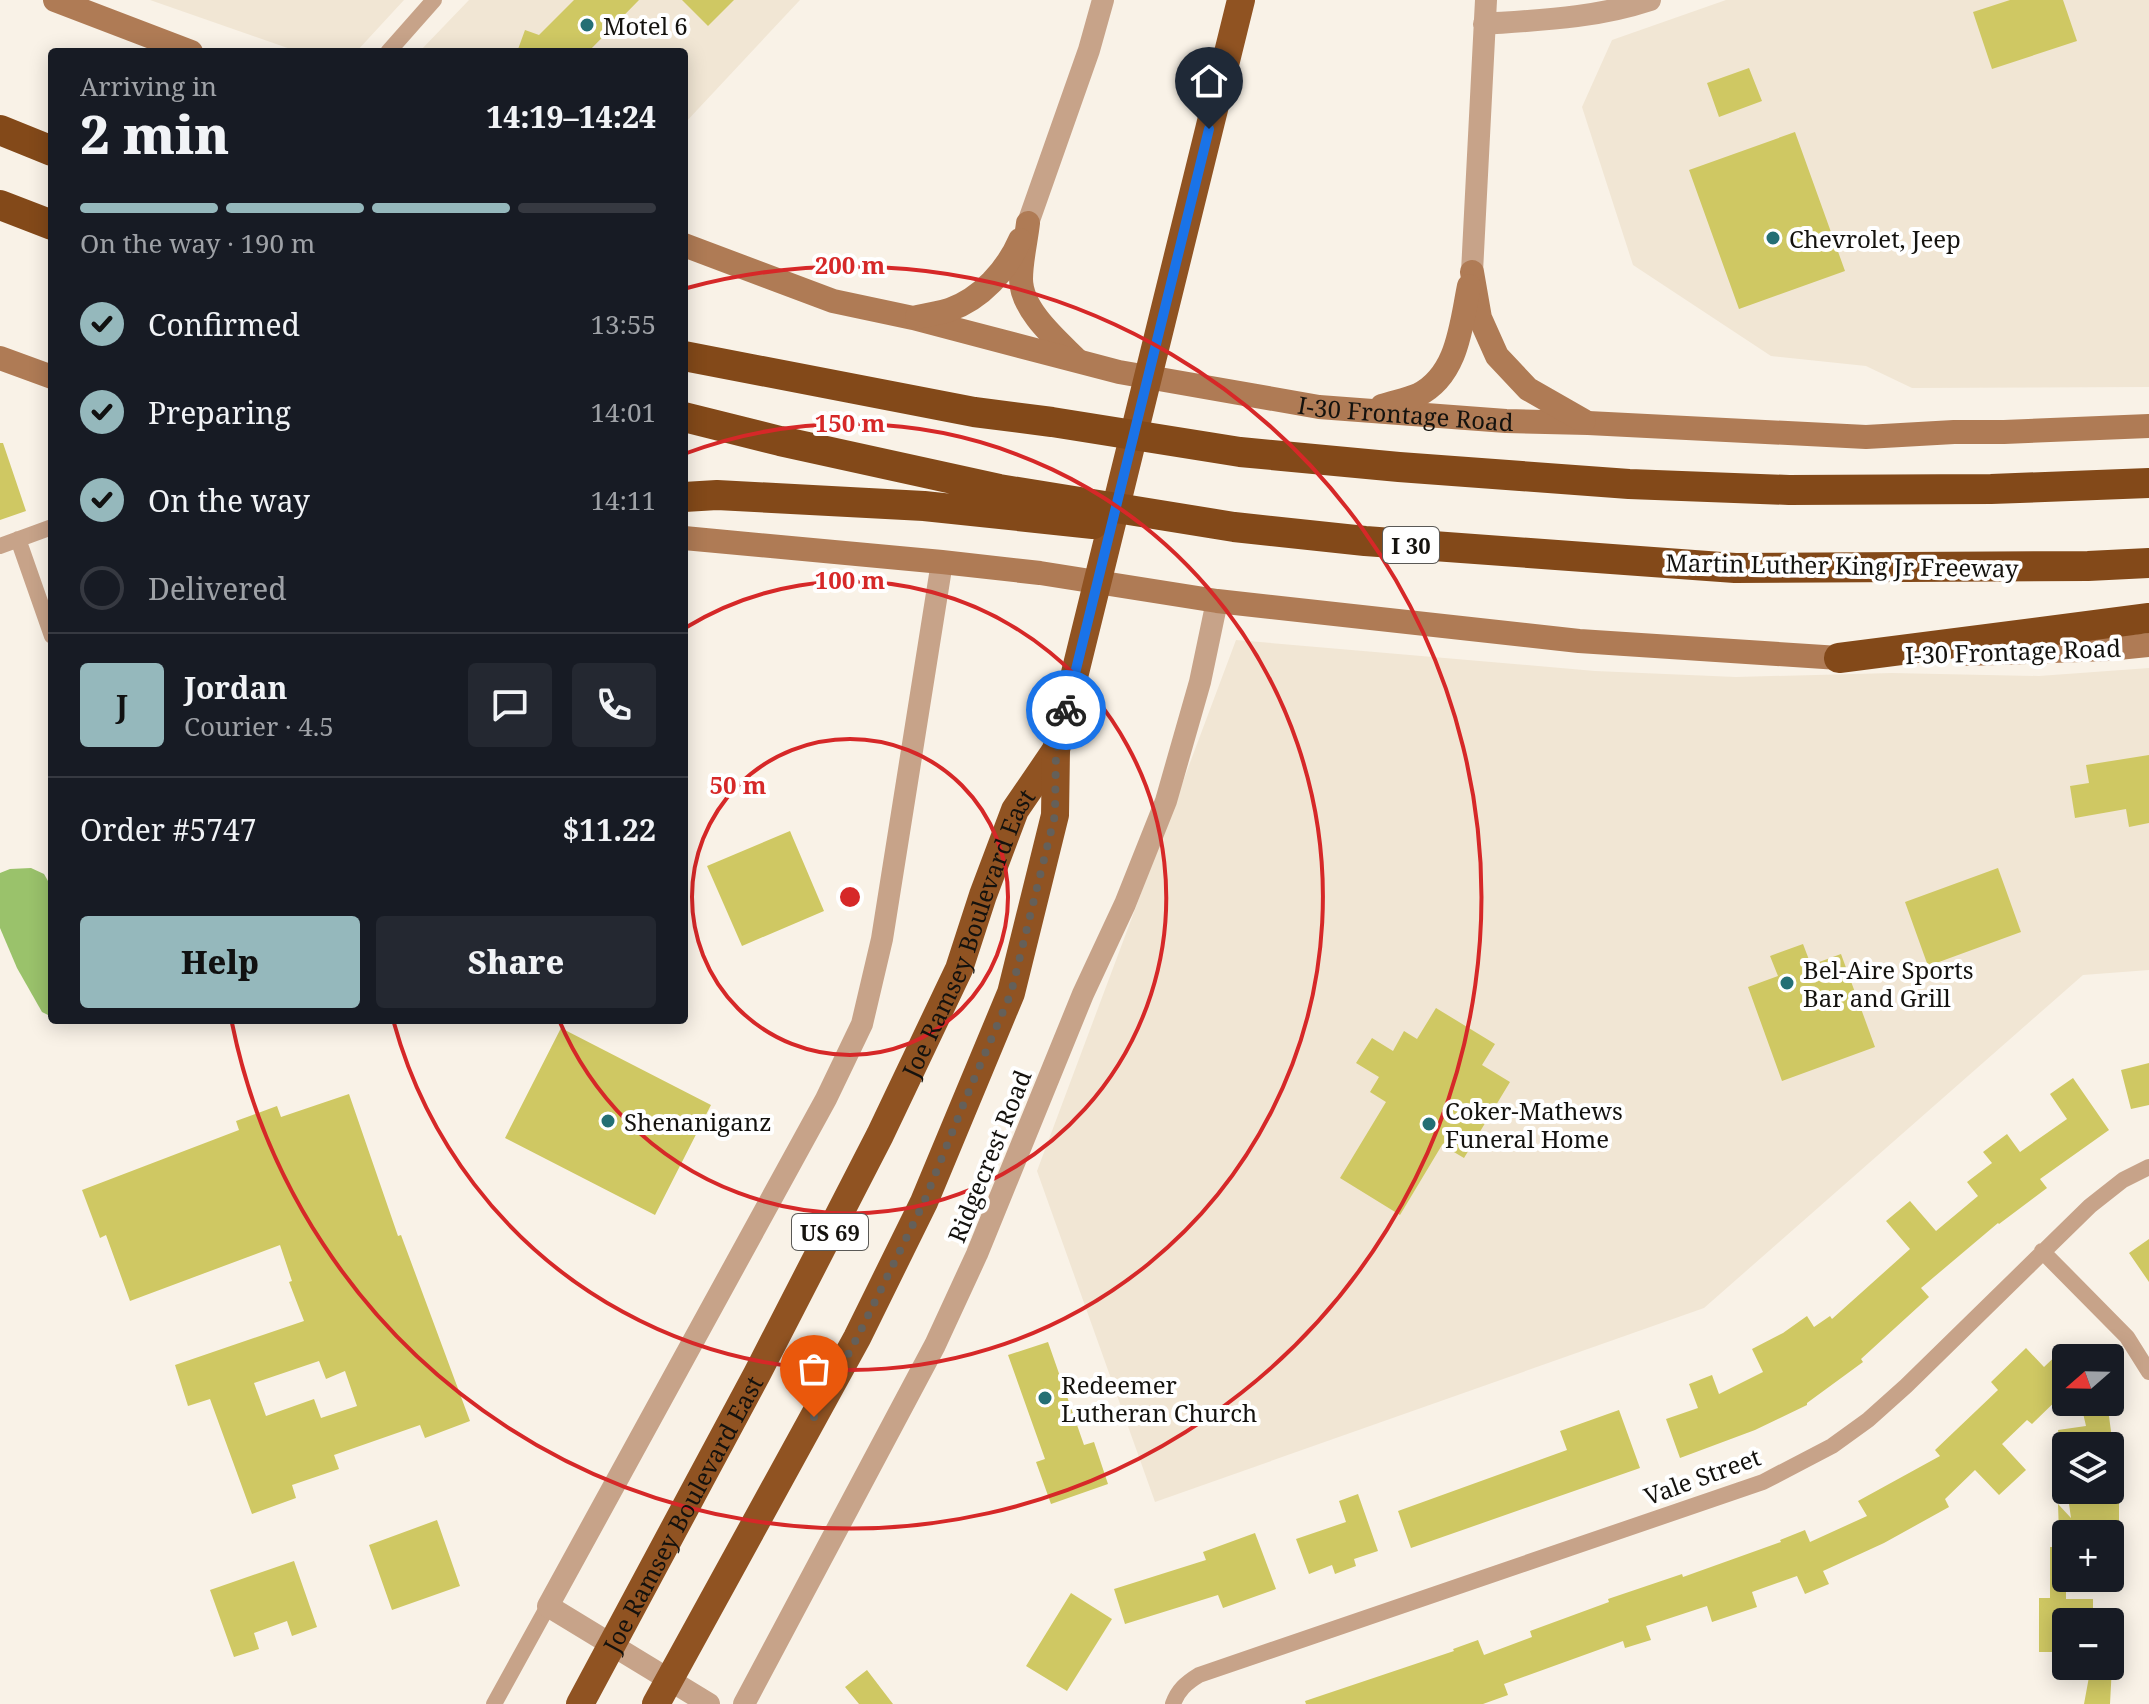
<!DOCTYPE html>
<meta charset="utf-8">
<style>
body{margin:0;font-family:"Noto Serif",serif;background:#242831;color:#f1f3f6;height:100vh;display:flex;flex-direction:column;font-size:30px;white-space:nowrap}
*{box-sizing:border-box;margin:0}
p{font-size:26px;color:#9ea1a6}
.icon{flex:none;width:44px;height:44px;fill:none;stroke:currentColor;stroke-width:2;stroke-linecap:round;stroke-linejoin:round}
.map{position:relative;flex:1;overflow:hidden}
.sheet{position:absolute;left:48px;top:48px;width:640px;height:976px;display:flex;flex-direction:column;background:#171b24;border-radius:8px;box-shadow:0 4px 20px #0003}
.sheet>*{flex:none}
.needle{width:52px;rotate:250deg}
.controls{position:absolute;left:2052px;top:1344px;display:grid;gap:16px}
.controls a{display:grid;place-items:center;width:72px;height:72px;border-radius:8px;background:#171b24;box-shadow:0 4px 20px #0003;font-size:40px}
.pin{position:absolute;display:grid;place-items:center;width:68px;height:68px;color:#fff;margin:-82px -34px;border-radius:50% 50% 50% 0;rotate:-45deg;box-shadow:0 0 8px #0007}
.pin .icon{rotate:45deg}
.courier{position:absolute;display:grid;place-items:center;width:80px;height:80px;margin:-40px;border:6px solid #1a73e8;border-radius:50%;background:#fff;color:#222;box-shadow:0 2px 10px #0007}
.head em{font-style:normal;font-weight:800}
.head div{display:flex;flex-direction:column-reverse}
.head{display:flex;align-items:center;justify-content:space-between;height:136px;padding:0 32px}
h1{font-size:52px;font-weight:800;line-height:60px}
.bar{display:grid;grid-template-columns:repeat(4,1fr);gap:12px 8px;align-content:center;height:96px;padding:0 32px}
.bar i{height:10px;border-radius:6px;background:#363941}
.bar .current{background:#95b8bc}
.bar p{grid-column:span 4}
.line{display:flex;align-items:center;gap:20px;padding:0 32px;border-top:2px solid #363941}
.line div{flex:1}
.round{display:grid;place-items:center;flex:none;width:84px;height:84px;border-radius:8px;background:#242831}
ol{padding:0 32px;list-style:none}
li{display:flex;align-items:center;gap:24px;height:88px}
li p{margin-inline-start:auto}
li .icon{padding:8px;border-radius:50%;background:#95b8bc;color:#111;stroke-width:4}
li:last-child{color:#9ea1a6}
li i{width:44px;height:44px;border:4px solid #363941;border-radius:50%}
.action{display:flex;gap:16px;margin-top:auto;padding:16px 32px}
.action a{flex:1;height:92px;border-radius:8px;background:#95b8bc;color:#111;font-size:32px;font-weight:800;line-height:92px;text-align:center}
.action a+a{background:#242831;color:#f1f3f6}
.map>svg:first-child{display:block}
</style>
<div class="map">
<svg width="2149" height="1704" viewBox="0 0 2149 1704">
<rect width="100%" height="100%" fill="#f9f2e7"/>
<path fill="#f1e6d4" d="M150,0H404L356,52H299Z
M469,0H800L684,124V52H419Z
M1726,0H2149V387L1912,388L1866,366L1771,356L1633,265L1582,107L1612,40Z
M1236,640L1595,671L1736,677L1892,673L2039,676L2149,668V970L2083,975L1704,1308L1155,1502L1037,1171Z"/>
<path fill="#9ac26b" d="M31,868L44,874L52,888V1017L42,1012L17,968L0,928V873L10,869Z"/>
<path fill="#cfc863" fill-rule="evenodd" d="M574,0H639L588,52H517L525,30L539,35Z
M682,0H734L708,26Z
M2010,0H2063L2077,41L1992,69L1973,12Z
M1749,68L1762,101L1719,117L1707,83Z
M1795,132L1845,271L1739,309L1689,170Z
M0,443H3L26,511L0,520Z
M2149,755V823L2129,827L2126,809L2075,818L2070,786L2089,783L2086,765Z
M790,831L824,911L742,946L707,866Z
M1998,868L2021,932L1928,966L1905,902Z
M1803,944L1811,965L1841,954L1875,1047L1782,1081L1748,987L1778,976L1770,956Z
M1436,1008L1495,1044L1482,1065L1510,1082L1464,1158L1442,1145L1400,1215L1340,1178L1386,1102L1370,1092L1379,1077L1356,1063L1372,1038L1393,1051L1404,1031L1417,1039Z
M561,1028L711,1105L655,1215L505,1138Z
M2149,1063V1105L2131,1109L2121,1070Z
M2073,1078L2109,1130L2040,1179L2047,1188L1999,1224L1998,1223L1921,1288L1929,1297L1861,1359L1863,1362L1807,1403V1405L1755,1430L1680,1458L1666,1419L1698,1408L1689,1384L1712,1375L1719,1394L1763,1372L1752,1349L1783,1333L1807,1316L1814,1327L1830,1316L1832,1319L1910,1249L1886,1221L1910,1201L1936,1231L1978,1196L1967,1182L1992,1163L1983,1152L2007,1134L2020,1152L2067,1119L2050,1094Z
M349,1094L398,1236L401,1235L470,1421L425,1438L420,1425L334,1455L339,1469L292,1485L296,1498L252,1514L210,1399L188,1406L175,1365L304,1321L289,1282L292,1281L280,1245L130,1301L106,1235L100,1238L82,1190L239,1130L236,1121L277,1106L281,1117ZM319,1361L326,1379L345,1371L357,1406L321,1418L314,1399L266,1416L254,1383Z
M2149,1239V1282L2129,1253Z
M1048,1342L1084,1445L1094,1442L1108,1484L1051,1504L1036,1462L1045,1459L1008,1355Z
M2066,1346V1391L2032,1424L2027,1420L2002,1444L2026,1470L1999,1495L1975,1470L1945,1499L1949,1507L1884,1543L1823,1571L1829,1584L1805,1594L1797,1576L1752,1592L1757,1607L1712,1622L1707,1606L1646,1626L1651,1640L1625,1648L1623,1641L1504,1684L1508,1695L1483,1704H1306L1305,1701L1454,1651L1453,1649L1478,1640L1484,1655L1532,1637L1530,1631L1609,1602L1608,1599L1682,1574L1683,1577L1781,1542L1780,1540L1805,1530L1810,1542L1867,1516L1858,1501L1940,1456L1935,1450L1998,1390L1991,1382L2026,1348L2044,1367Z
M2108,1409L2113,1446H2060L2058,1430L2086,1426L2083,1413Z
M1619,1410L1640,1468L1411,1548L1398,1511L1567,1450L1560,1431Z
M2067,1490H2119V1534H2059L2058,1504L2071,1518Z
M1358,1494L1378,1551L1354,1559L1356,1566L1335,1574L1332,1565L1309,1574L1296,1539L1346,1522L1339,1501Z
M437,1520L460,1586L392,1610L369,1545Z
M1255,1533L1276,1589L1223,1608L1218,1595L1125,1624L1114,1589L1206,1560L1203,1552Z
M2050,1547H2066V1599H2093V1622H2066V1652H2039V1598H2050Z
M294,1561L317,1627L292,1636L287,1621L254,1633L259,1649L234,1657L210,1590Z
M1071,1593L1112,1619L1067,1691L1026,1666Z
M2091,1666H2112L2110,1704H2084Z
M867,1670L893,1704H859L845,1687Z"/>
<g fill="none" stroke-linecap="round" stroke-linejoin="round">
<path stroke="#c7a389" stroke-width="16" d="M388,52L434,0
M18,539L52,636
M0,546L52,527
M2042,1251L2127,1337L2149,1372
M494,1704L548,1606
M1173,1704C1178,1690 1186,1683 1199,1675L1763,1482L1832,1446L1868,1420L1906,1386L2090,1206L2123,1180L2149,1167"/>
<path stroke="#c7a389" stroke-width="22" d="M1484,24C1541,20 1596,18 1650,0
M1028,223L1089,50L1103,0
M1472,272L1486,0
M709,1704L548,1606L826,1099L862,1024L882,939L942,562
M744,1704L935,1345L977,1254L1083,994L1125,904L1166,801L1200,682L1217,601"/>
<g stroke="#af7b55" stroke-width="24">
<path d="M55,0L191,52"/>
<path d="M1028,223C1026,241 1021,261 1021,279C1021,310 1057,340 1077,360"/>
<path id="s1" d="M684,245L833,301L913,318L1119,372L1319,407L1506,421L1588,423L1866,437L1954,432H2004L2149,426"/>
<path d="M1472,272L1480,318L1497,356L1528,389L1584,421"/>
<path d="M917,317C928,315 939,313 949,310C981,299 1007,270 1020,240"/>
<path d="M0,358L52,377"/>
<path d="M1382,406C1394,402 1407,400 1418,395C1458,375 1461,325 1469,286"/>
<path d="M684,538L942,562L1040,573L1217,601L1579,641L1839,658H1855"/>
<path d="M1968,654L2108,649L2149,645"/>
</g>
<g stroke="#905322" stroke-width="28">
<path id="s2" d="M580,1704L757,1374L880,1135L959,969L983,895L1015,810L1056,750"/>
<path d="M656,1704L857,1338L924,1202L1011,993L1055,815L1056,750L1241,0"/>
</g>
<path stroke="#834919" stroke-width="30" d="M0,130L52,151
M0,205L52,225
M684,356L974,412L1052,422L1240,452L1399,467L1629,484L1789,490L1991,489L2149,483
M684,417L780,441L999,489L1234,527L1365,541L1735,568L2088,566L2149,563
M684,497L717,495L924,506L1093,524
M1839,658L2149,618"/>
</g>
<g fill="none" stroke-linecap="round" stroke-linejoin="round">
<path stroke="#64605a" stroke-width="8" stroke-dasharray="0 14.4" d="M814,1417L857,1338L924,1202L966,1098L1011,993L1055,815L1056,750L1066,710"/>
<path stroke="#1a73e8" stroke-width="10" d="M1066,710L1209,129"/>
</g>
<g fill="none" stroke="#d62828" stroke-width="4">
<circle cx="850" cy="897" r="158"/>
<path d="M685 628A316 316 0 1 1 559 1020"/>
<path d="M684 454A473 473 0 1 1 394 1023"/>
<path d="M687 288A631 631 0 1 1 232 1023"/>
</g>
<g fill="#246f74" stroke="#fff" stroke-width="3">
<circle cx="587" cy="25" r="8"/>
<circle cx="1773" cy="238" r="8"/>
<circle cx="1787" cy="983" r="8"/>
<circle cx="608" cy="1121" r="8"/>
<circle cx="1429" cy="1124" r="8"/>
<circle cx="1045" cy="1398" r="8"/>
</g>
<g text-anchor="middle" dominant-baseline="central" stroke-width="8" stroke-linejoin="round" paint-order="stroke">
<g fill="#fff" stroke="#5a5956" stroke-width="2">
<rect x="1383" y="527" width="56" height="36" rx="6"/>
<rect x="792" y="1214" width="76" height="36" rx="6"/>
</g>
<g font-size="22" font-weight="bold" fill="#14120e">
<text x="1411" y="545">I 30</text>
<text x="830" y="1232">US 69</text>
</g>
<g font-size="24" fill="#14120e" stroke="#fff" text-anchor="start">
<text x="603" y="25">Motel 6</text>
<text x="1789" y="238">Chevrolet, Jeep</text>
<text x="1803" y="969">Bel-Aire Sports<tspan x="1803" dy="28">Bar and Grill</tspan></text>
<text x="1445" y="1110">Coker-Mathews<tspan x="1445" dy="28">Funeral Home</tspan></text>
<text x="624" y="1121">Shenaniganz</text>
<text x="1061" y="1384">Redeemer<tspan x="1061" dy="28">Lutheran Church</tspan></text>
</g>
<g font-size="24" fill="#14120e" stroke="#fff">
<text stroke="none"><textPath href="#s1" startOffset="744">I-30 Frontage Road</textPath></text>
<text transform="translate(1842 565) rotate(1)">Martin Luther King Jr Freeway</text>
<text transform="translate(2013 651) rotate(-2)">I-30 Frontage Road</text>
<text stroke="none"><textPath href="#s2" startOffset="864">Joe Ramsey Boulevard East</textPath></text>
<text transform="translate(989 1156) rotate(-68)">Ridgecrest Road</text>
<text transform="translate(1702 1476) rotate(-20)">Vale Street</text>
<text stroke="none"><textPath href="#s2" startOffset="216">Joe Ramsey Boulevard East</textPath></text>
</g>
</g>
<circle cx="850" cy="897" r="12" fill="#d62828" stroke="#fff" stroke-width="4"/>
<g font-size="24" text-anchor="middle" font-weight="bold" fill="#d62828" stroke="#fff" stroke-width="8" stroke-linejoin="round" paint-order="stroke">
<text x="850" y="274">200 m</text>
<text x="850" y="432">150 m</text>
<text x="850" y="589">100 m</text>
<text x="738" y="794">50 m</text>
</g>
</svg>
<div class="controls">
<a><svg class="needle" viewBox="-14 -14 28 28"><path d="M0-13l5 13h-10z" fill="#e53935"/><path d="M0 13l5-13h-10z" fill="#9ea1a6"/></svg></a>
<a><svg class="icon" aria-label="layers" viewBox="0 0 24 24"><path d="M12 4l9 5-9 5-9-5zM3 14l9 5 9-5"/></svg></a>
<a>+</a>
<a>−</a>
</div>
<div class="pin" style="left:814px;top:1417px;background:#ea580c"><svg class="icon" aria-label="bag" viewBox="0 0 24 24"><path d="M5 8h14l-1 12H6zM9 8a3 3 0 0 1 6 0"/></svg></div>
<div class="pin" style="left:1209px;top:129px;background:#1f2937"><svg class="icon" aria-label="home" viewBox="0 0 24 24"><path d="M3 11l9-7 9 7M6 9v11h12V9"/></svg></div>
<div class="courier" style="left:1066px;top:710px"><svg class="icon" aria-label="bike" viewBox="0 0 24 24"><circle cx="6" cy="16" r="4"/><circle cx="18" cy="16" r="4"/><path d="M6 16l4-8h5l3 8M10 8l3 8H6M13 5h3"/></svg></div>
<section class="sheet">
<div class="head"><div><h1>2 min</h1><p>Arriving in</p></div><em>14:19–14:24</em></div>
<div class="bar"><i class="current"></i><i class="current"></i><i class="current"></i><i></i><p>On the way · 190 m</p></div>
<ol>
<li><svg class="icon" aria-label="check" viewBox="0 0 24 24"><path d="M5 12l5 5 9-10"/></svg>Confirmed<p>13:55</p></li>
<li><svg class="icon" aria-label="check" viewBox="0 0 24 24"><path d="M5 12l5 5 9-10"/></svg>Preparing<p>14:01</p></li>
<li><svg class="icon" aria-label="check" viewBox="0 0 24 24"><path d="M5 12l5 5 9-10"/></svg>On the way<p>14:11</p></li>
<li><i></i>Delivered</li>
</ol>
<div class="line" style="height:144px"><b class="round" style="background:#95b8bc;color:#111">J</b><div><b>Jordan</b><p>Courier · 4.5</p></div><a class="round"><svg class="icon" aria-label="chat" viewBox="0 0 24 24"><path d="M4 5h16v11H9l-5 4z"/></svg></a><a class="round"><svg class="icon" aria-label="phone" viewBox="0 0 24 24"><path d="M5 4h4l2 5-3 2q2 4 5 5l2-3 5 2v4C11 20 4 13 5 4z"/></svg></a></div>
<div class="line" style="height:104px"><div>Order #5747</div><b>$11.22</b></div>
<div class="action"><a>Help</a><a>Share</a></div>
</section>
</div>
